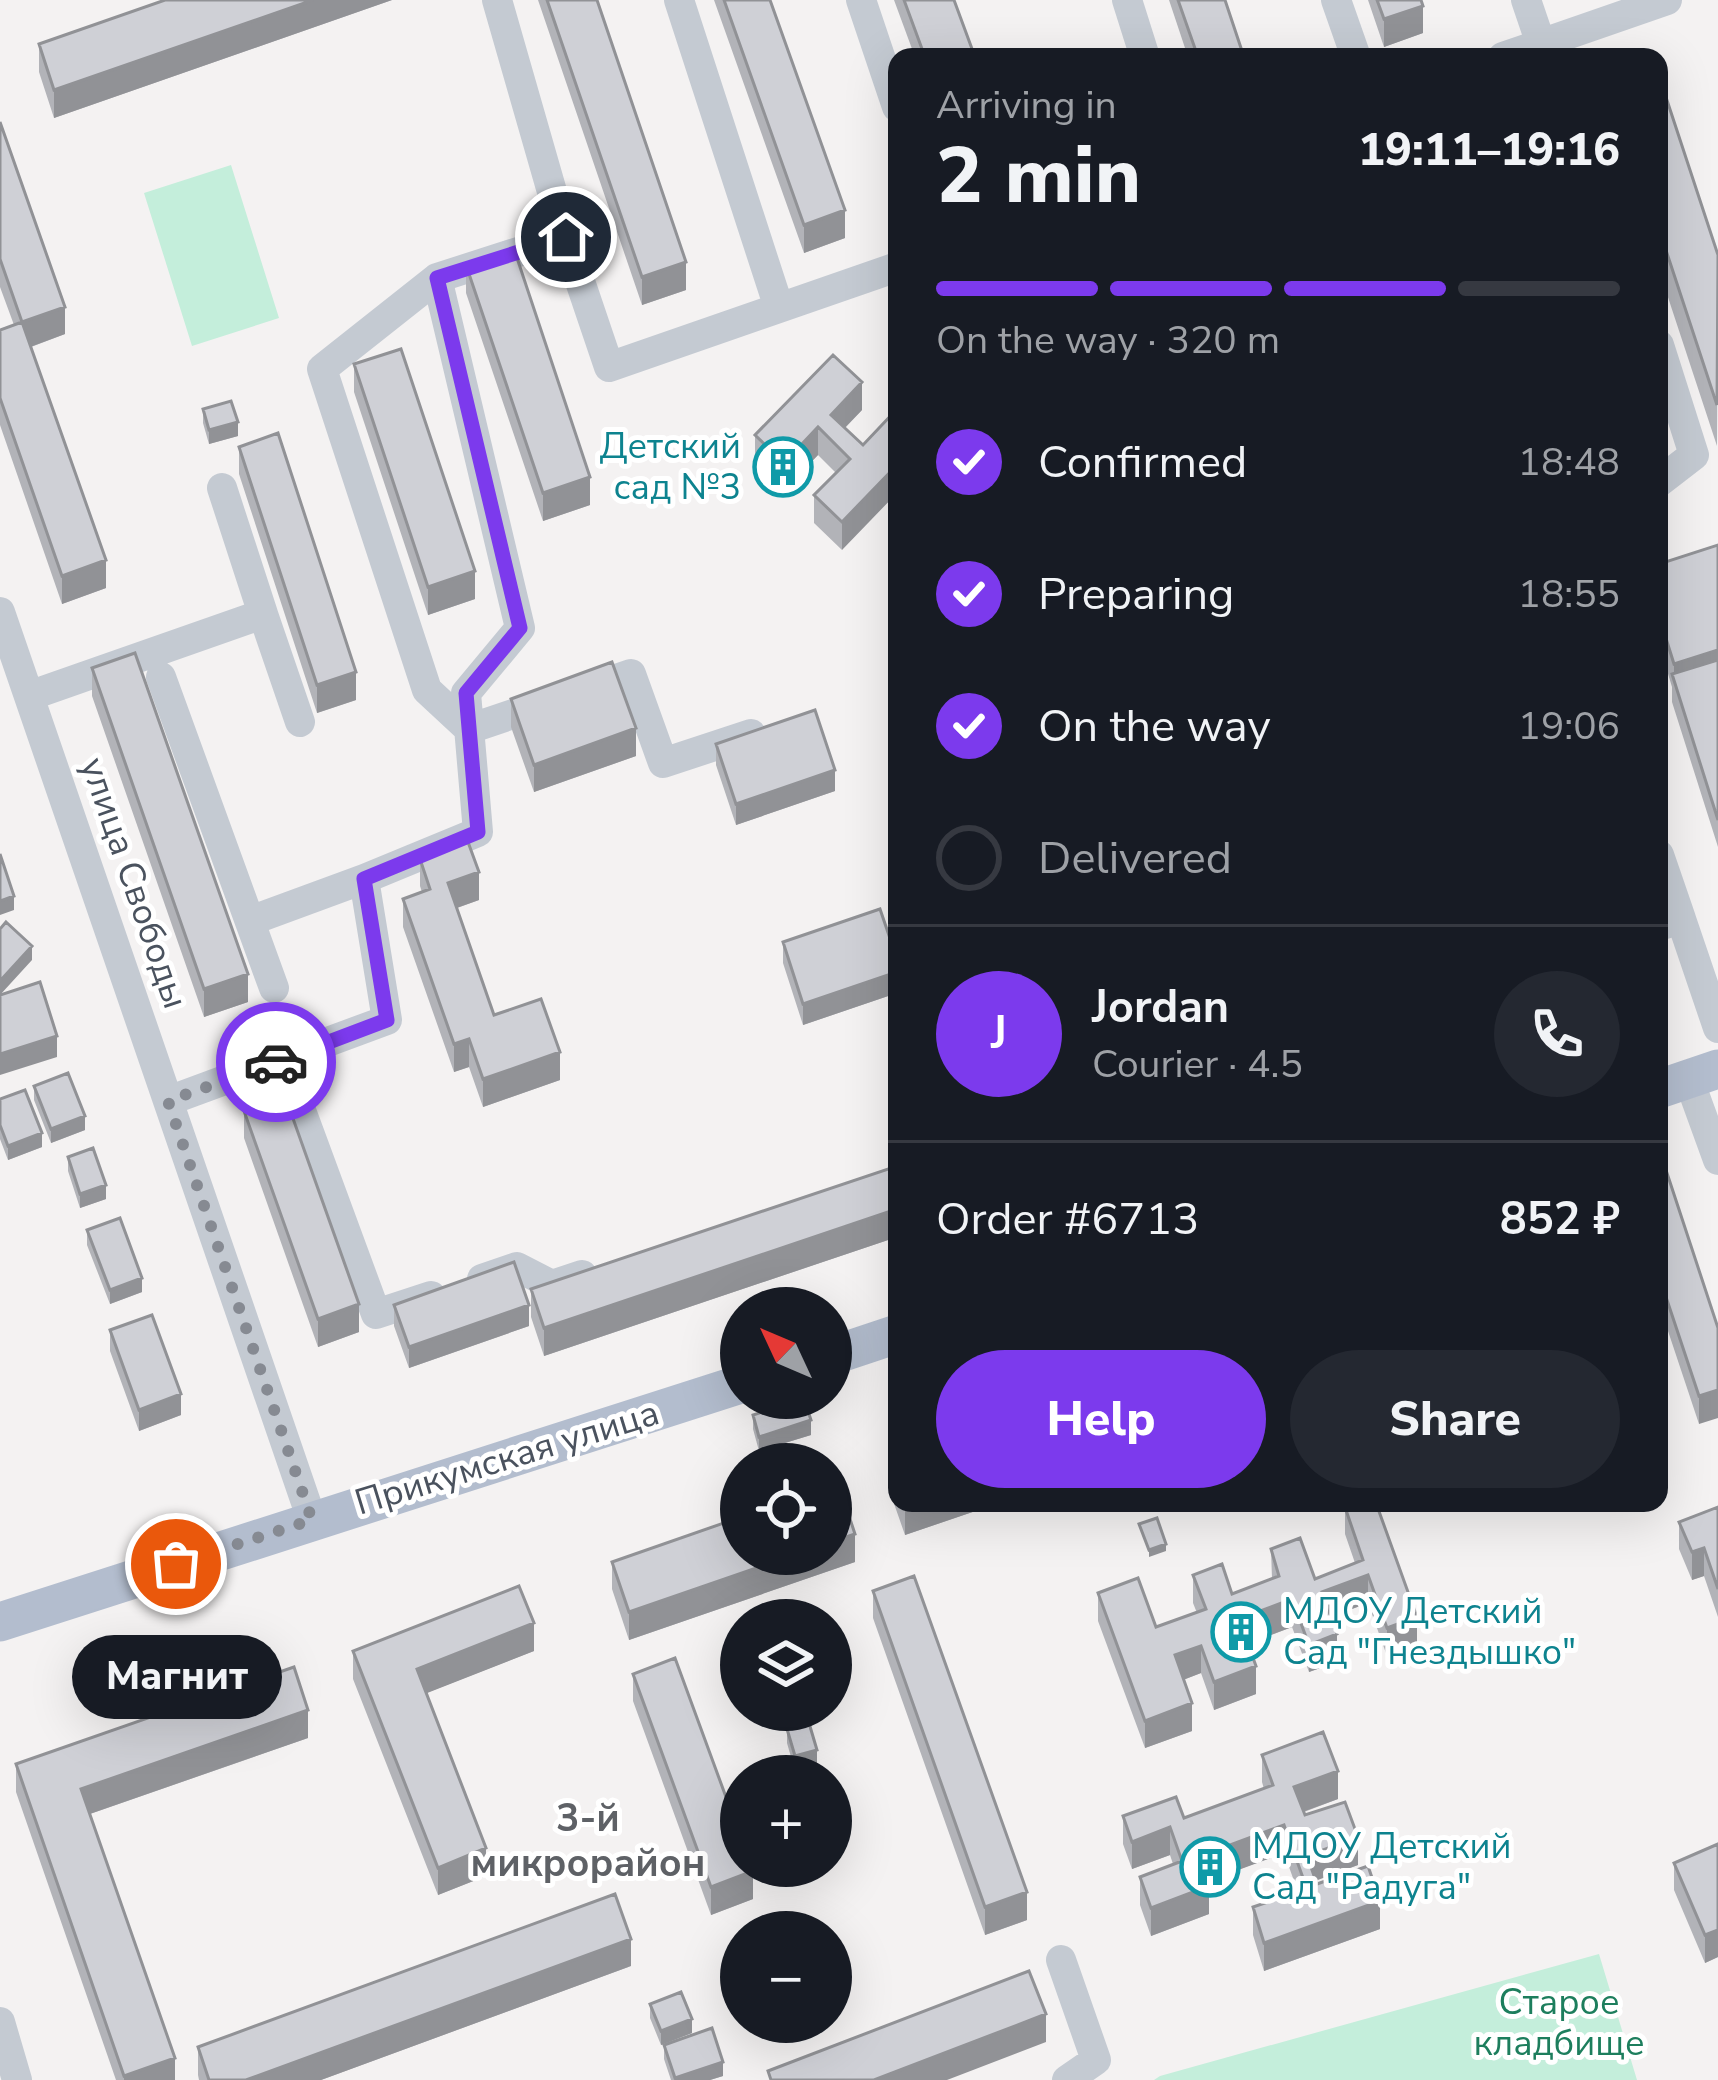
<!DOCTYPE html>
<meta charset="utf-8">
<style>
body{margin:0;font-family:"Nunito Sans",sans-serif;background:#242831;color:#f1f3f6;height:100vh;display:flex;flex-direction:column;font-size:45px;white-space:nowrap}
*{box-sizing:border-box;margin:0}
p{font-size:39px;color:#9ea1a6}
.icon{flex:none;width:66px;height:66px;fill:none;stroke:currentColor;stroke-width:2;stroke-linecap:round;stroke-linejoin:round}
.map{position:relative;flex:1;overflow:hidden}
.sheet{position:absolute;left:888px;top:48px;width:780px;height:1464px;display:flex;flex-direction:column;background:#171b24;border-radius:24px;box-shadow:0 12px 48px #0002}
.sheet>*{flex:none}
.needle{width:78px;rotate:314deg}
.tools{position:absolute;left:720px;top:1287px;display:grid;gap:24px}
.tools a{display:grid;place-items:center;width:132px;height:132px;border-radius:50%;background:#171b24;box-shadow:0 12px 48px #0002;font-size:60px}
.pin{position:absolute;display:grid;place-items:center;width:102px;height:102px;color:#fff;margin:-51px;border:6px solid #fff;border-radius:50%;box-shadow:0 3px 12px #0007}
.courier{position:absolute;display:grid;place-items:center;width:120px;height:120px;margin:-60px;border:9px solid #7c3aed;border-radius:50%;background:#fff;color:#222;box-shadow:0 3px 15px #0007}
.bubble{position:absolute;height:84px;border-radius:42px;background:#171b24;box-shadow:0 12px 48px #0002;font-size:39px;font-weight:800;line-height:84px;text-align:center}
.head em{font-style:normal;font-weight:800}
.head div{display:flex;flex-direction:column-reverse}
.head{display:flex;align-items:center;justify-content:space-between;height:204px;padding:0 48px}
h1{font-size:78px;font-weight:800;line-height:90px}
.bar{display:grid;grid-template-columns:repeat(4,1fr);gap:18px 12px;align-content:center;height:144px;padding:0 48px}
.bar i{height:15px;border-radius:9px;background:#363941}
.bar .active{background:#7c3aed}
.bar p{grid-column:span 4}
.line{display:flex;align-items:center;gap:30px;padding:0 48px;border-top:3px solid #363941}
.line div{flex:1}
.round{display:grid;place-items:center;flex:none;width:126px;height:126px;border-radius:63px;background:#242831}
ol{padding:0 48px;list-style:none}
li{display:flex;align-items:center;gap:36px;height:132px}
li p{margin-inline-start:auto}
li .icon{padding:12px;border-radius:50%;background:#7c3aed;color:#fff;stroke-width:4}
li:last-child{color:#9ea1a6}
li i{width:66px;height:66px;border:6px solid #363941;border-radius:50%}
.cta{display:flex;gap:24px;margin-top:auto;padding:24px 48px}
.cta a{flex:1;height:138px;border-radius:72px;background:#7c3aed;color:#fff;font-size:48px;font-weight:800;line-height:138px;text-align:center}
.cta a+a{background:#242831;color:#f1f3f6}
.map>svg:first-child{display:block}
</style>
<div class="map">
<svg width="1718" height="2080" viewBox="0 0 1718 2080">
<rect width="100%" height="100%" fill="#f4f2f2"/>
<path fill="#c4eedb" d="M231,165L279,318L192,346L144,193Z
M1599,1954L1637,2080H1154L1160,2076Z"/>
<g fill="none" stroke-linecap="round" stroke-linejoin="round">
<path stroke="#c4cad2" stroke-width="30" d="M679,0L779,308
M861,0L897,107
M1127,0L1145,57
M1336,0L1356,57
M1526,0L1541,44
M1503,57L1667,0
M565,237L609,367L897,267
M437,278L322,369L427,690L469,729L631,674L663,763L751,734
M1659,345L1694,455L1659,482
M0,612L312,1520
M263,614L300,722
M161,677L274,988
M29,696L263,614L222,488
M1659,855L1681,919
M250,921L364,879
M1659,926L1681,919L1718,1028
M282,1059L376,1314L431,1296
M1689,1080L1718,1160
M168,1101L387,1020L364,879L478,832L466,693L520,628L437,278L565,237L497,0
M482,1279L517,1267L552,1285L582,1275
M1061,1960L1096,2060L1067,2080
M0,2022L17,2080"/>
<path stroke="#b3bdce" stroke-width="39" d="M1659,1089L1718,1069
M831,1356L897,1334
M0,1622L741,1384"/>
</g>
<path fill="#b2b3b8" d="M165,0H392L54,118L39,72V44Z
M538,0H597L686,290L642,305Z
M714,0H770L845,238L804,253Z
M894,0H954L975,57H915Z
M1169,0H1225L1244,57H1188Z
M1368,0H1421L1423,33L1384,47Z
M1659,76L1718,255L1717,446L1659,270Z
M0,122L65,334L31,347L106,588L62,604L0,425V330L14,325L0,287Z
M466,265L590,505L543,521L466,293Z
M354,364L475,599L428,615L354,392Z
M203,409L238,436L209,444L203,423Z
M862,410L845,428L863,445L842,550L814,523V495L836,473L818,455L784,490L755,462V435Z
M239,447L356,700L317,713L239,474Z
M1718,545V847L1672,702V687L1659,644V564Z
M92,668L248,1002L204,1017L92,696Z
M511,699L636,756L534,792L511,727Z
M716,744L835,791L736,825L716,765Z
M420,859L479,900L457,908L494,1015L560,1080L483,1107L469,1067L454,1072L403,927V899L422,892L420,886Z
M783,942L897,959V993L803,1025L783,963Z
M34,1086L85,1130L51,1143L34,1100Z
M0,1099L42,1147L8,1160L0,1139Z
M244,1111L359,1332L318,1347L244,1138Z
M68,1157L106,1199L80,1208L68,1171Z
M897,1166V1237L544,1356L531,1317V1289Z
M1659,1169L1718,1328L1699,1424L1659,1304Z
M87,1230L142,1292L110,1304L87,1245Z
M394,1305L529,1326L409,1368L394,1326Z
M110,1330L181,1415L139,1431L110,1351Z
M753,1415L811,1435L759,1451L753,1429Z
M897,1465V1503H999L905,1535L891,1495V1467Z
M1345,1507L1417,1645L1387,1656L1368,1603L1331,1617L1337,1662L1309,1672L1292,1627L1248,1644L1256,1694L1214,1710L1201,1673L1183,1680L1192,1731L1145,1748L1098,1621V1593L1156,1627L1197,1613L1193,1603V1575L1232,1594L1272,1579L1271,1549L1315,1579L1355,1563L1345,1534Z
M1718,1507V1617L1704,1576L1692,1580L1679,1549V1522Z
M612,1562H855L629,1640L612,1589Z
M873,1591L1027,1920L985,1935L873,1618Z
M353,1651H534L426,1693L486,1876L438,1895L353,1679Z
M633,1674L753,1899L711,1915L633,1701Z
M787,1729L817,1764L795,1771L787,1743Z
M308,1738L90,1814L175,2080H116L16,1792V1764Z
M1262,1755L1338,1799L1304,1812L1358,1865L1316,1880L1317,1884L1380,1929L1264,1971L1253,1935V1907L1298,1892L1284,1853L1207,1881L1209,1914L1151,1936L1140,1905V1877L1173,1864L1170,1855L1132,1869L1123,1844V1816L1184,1818L1264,1789L1262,1782Z
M1718,1844V1957L1705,1963L1674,1890V1863Z
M631,1966L321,2080H199L198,2075V2047Z
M650,2004L692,2033L661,2045L650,2018Z
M664,2045L723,2076L710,2080H671L664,2059Z"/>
<path fill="#919296" d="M313,0H392L54,118V90Z
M1423,6V33L1384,47V19Z
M845,210V238L804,253V225Z
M686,262V290L642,305V277Z
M65,307V334L22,350V322Z
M862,382V410L831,442V415Z
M238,422V436L209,444V430Z
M818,427V455L784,490V463Z
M897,465V493L842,550V522Z
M590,477V505L543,521V493Z
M106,560V588L62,604V576Z
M475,571V599L428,615V587Z
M1718,650V678L1674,679V664Z
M356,672V700L317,713V685Z
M636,728V756L534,792V765Z
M835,770V791L736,825V804Z
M479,872V900L448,911V883Z
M14,896V910L0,915V901Z
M32,946V960L0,995V981Z
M897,972V993L803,1025V1004Z
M248,974V1002L204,1017V989Z
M57,1036V1057L0,1075V1054Z
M469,1039V1067L454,1072V1044Z
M560,1052V1080L483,1107V1079Z
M85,1116V1130L51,1143V1129Z
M42,1133V1147L8,1160V1146Z
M106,1185V1199L80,1208V1194Z
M897,1209V1237L544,1356V1328Z
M142,1278V1292L110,1304V1290Z
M359,1304V1332L318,1347V1319Z
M529,1305V1326L409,1368V1347Z
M1718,1390V1418L1699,1424V1396Z
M181,1394V1415L139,1431V1410Z
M811,1420V1435L759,1451V1437Z
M918,1503H999L905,1535V1507Z
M855,1534V1562L629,1640V1612L797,1554H831V1542Z
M1166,1544V1551L1149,1557V1550Z
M1704,1548V1576L1692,1580V1552Z
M1368,1575V1603L1322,1620V1592Z
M1292,1599V1627L1239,1647V1619Z
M1417,1617V1645L1387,1656V1628Z
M534,1623V1651L417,1697V1669Z
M1337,1634V1662L1309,1672V1645Z
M1201,1646V1673L1175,1683V1655Z
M1256,1666V1694L1214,1710V1682Z
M1192,1703V1731L1145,1748V1721Z
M308,1710V1738L81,1817V1789Z
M817,1750V1764L795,1771V1756Z
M1338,1771V1799L1294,1815V1787Z
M1284,1825V1853L1198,1885V1857Z
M1170,1827V1855L1132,1869V1842Z
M1358,1837V1865L1307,1884V1856Z
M486,1848V1876L438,1895V1868Z
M753,1871V1899L711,1915V1887Z
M1209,1886V1914L1151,1936V1908Z
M1027,1892V1920L985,1935V1907Z
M1380,1901V1929L1264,1971V1943Z
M1718,1930V1957L1705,1963V1935Z
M631,1939V1966L321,2080H246Z
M1046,2014V2042L947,2080H874Z
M692,2019V2033L661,2045V2031Z
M175,2058V2080H124V2076Z
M723,2062V2076L710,2080H675V2078Z"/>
<path fill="#cfd0d6" stroke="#919296" stroke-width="3" d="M165,0H313L54,90L39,44Z
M547,0H597L686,262L642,277Z
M724,0H770L845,210L804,225Z
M904,0H954L975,57H925Z
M1178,0H1225L1244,57H1198Z
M1377,0H1421L1423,6L1384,19Z
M1659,76L1718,255L1717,405L1659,229Z
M0,122L65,307L22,322L0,259Z
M514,249L590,477L543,493L466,265Z
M22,322L106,560L62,576L0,398V330Z
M401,349L475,571L428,587L354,364Z
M833,355L862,382L831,415L863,445L897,409V465L842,522L814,495L850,459L818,427L784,463L755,435Z
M231,401L238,422L209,430L203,409Z
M278,433L356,672L317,685L239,447Z
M1718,545V650L1674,664L1659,616V564Z
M135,653L248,974L204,989L92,668Z
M1718,660V820L1672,674Z
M612,662L636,728L534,765L511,699Z
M815,710L835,770L736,804L716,744Z
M468,842L479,872L448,883L494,1015L541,999L560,1052L483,1079L469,1039L454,1044L403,899L430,889L420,859Z
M0,854L14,896L0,901Z
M880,909L897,959V972L803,1004L783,942Z
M6,922L32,946L0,981V929Z
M40,982L57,1036L0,1054V995Z
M68,1073L85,1116L51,1129L34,1086Z
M25,1090L42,1133L8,1146L0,1125V1099Z
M285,1096L359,1304L318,1319L244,1111Z
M93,1148L106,1185L80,1194L68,1157Z
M897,1166V1209L544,1328L531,1289Z
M1665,1167L1718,1328V1390L1699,1396L1659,1276V1169Z
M120,1218L142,1278L110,1290L87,1230Z
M514,1262L529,1305L409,1347L394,1305Z
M152,1315L181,1394L139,1410L110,1330Z
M804,1399L811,1420L759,1437L753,1415Z
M897,1465V1484L891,1467Z
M838,1483L855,1534L831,1542V1486Z
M1355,1503H1376L1417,1617L1387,1628L1368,1575L1322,1592L1337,1634L1309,1645L1292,1599L1239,1619L1256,1666L1214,1682L1201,1646L1175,1655L1192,1703L1145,1721L1098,1593L1138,1578L1156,1627L1206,1609L1193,1575L1222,1564L1232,1594L1279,1576L1271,1549L1300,1538L1315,1579L1363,1560L1345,1507Z
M1718,1507V1589L1704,1548L1692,1552L1679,1522Z
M741,1517V1554H797L629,1612L612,1562Z
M1157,1518L1166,1544L1149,1550L1139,1524Z
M914,1576L1027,1892L985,1907L873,1591Z
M519,1586L534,1623L417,1669L486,1848L438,1868L353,1651Z
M675,1658L741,1838V1866H751L753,1871L711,1887L633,1674Z
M294,1667L308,1710L81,1789L175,2058L124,2076L16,1764Z
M809,1723L817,1750L795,1756L787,1729Z
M1323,1732L1338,1771L1294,1787L1305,1815L1345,1802L1358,1837L1307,1856L1317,1884L1368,1866L1380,1901L1264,1943L1253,1907L1307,1889L1284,1825L1198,1857L1209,1886L1151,1908L1140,1877L1182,1861L1170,1827L1132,1842L1123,1816L1176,1797L1184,1818L1273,1785L1262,1755Z
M1718,1844V1930L1705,1935L1674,1863Z
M615,1894L631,1939L246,2080H209L198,2047Z
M1029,1971L1046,2014L874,2080H771L768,2071Z
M681,1992L692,2019L661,2031L650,2004Z
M712,2028L723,2062L675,2078L664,2045Z"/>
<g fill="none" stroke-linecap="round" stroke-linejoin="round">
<path stroke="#868a92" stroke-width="12" stroke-dasharray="0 21.6" d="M176,1564L312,1520L168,1101L276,1062"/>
<path stroke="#7c3aed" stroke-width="15" d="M276,1062L387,1020L364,879L478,832L466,693L520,628L437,278L566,237"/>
</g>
<defs>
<symbol id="building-ring" viewBox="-11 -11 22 22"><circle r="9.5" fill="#fff" stroke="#0f9aa8" stroke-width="1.5"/><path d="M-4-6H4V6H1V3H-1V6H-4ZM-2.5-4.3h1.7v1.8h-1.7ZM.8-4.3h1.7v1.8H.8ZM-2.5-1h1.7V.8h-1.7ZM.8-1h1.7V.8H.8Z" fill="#0f9aa8"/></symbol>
</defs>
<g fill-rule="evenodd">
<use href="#building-ring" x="750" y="434" width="66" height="66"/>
<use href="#building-ring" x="1208" y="1599" width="66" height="66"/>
<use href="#building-ring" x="1177" y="1834" width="66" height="66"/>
</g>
<g text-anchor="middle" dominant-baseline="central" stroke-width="10" stroke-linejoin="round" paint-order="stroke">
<g font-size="36" fill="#0d838f" stroke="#fff" text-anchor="start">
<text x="741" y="446" text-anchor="end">Детский<tspan x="741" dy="41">сад №3</tspan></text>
<text x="1283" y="1611">МДОУ Детский<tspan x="1283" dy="41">Сад "Гнездышко"</tspan></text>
<text x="1252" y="1846">МДОУ Детский<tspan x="1252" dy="41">Сад "Радуга"</tspan></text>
</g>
<g font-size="36" fill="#4a525e" stroke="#fff">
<text transform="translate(134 883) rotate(71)">улица Свободы</text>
<text transform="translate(507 1458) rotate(-17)">Прикумская улица</text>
</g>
<g font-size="36" fill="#1d7e5d" stroke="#fff">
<text x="1559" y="2002">Старое<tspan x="1559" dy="41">кладбище</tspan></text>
</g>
<g font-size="39" font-weight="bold" fill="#5e6166" stroke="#fff">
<text x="588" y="1818">3-й<tspan x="588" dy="45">микрорайон</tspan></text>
</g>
</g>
</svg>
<div class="tools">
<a><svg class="needle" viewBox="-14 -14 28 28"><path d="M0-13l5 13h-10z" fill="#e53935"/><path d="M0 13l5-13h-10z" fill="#9ea1a6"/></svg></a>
<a><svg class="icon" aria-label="locate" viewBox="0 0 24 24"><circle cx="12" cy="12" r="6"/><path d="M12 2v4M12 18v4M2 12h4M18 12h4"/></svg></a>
<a><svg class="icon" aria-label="layers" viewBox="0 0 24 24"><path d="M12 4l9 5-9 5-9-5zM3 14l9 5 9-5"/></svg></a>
<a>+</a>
<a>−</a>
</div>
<div class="pin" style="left:176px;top:1564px;background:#ea580c"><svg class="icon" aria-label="bag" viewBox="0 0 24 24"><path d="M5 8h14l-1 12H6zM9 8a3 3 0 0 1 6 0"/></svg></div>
<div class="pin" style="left:566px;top:237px;background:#1f2937"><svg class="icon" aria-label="home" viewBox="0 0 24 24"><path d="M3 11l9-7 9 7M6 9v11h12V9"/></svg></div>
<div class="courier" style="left:276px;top:1062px"><svg class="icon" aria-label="car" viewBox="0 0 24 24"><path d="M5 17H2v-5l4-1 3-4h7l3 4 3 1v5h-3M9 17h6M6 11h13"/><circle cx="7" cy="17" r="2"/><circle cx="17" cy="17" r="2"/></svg></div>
<div class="bubble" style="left:72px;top:1635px;width:210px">Магнит</div>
<section class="sheet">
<div class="head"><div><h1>2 min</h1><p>Arriving in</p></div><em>19:11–19:16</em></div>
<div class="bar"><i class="active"></i><i class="active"></i><i class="active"></i><i></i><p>On the way · 320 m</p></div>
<ol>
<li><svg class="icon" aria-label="check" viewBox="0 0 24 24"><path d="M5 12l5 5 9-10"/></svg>Confirmed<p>18:48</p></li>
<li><svg class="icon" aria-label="check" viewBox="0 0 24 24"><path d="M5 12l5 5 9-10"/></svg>Preparing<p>18:55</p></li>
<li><svg class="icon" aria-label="check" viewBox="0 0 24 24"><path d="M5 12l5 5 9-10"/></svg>On the way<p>19:06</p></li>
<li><i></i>Delivered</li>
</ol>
<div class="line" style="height:216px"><b class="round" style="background:#7c3aed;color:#fff">J</b><div><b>Jordan</b><p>Courier · 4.5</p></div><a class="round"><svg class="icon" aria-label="phone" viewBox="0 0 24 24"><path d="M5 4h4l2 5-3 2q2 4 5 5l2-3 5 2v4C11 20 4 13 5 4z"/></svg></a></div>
<div class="line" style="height:156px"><div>Order #6713</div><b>852 ₽</b></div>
<div class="cta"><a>Help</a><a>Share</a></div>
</section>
</div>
